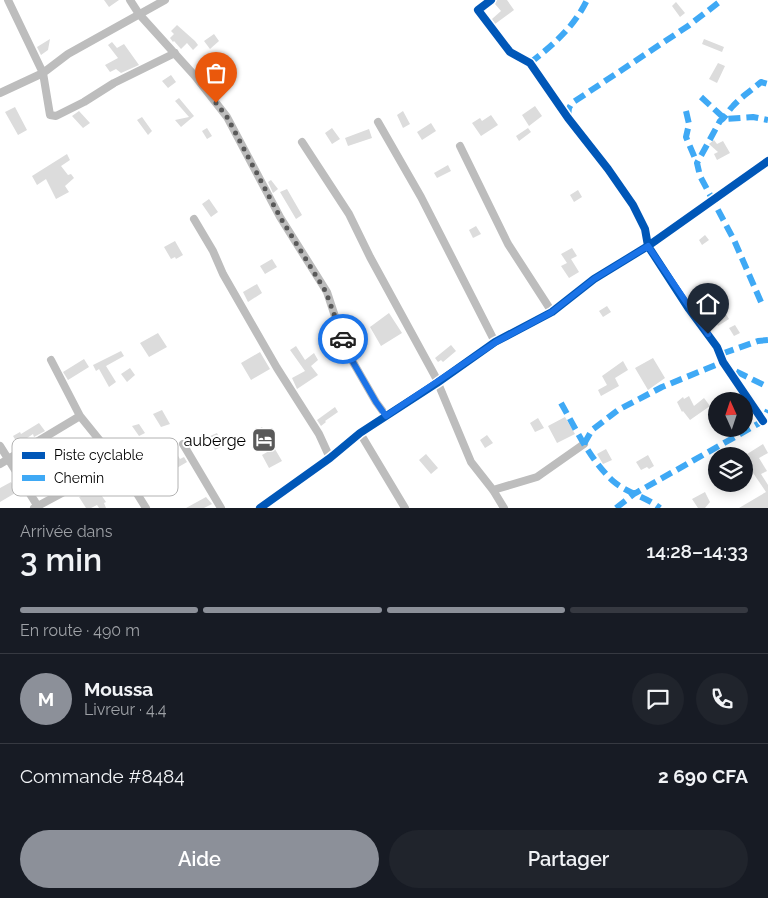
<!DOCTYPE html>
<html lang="fr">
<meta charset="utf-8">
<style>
body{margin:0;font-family:Raleway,sans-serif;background:#20242c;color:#f1f3f6;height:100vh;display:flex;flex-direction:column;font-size:19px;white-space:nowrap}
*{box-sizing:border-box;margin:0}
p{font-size:16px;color:#9ea1a6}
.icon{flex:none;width:28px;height:28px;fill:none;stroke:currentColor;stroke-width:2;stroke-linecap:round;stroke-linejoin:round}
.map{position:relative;height:508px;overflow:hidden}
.sheet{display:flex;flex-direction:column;background:#171b24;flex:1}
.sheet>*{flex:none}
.needle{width:32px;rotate:357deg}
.tools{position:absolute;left:708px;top:392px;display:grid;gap:10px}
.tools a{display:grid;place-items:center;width:45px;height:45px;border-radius:50%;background:#171b24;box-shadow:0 2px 12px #0003;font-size:25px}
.pin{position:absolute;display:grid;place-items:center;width:42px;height:42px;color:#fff;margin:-51px -21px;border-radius:50% 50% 50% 0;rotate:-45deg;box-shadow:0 0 5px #0007}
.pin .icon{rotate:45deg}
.courier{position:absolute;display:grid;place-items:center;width:50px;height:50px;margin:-25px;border:4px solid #1a73e8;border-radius:50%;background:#fff;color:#222;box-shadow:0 1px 6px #0007}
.headline em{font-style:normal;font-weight:600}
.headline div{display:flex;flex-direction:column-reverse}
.headline{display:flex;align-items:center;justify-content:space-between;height:85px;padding:0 20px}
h1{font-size:32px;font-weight:600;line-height:38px}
.bar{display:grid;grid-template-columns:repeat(4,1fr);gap:8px 5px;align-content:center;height:60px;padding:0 20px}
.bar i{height:6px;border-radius:4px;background:#363941}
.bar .on{background:#8c9099}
.bar p{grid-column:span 4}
.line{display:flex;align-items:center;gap:12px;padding:0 20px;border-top:1px solid #363941}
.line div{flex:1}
.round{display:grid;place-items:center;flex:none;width:52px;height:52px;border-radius:26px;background:#20242c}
.action{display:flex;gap:10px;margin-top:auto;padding:10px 20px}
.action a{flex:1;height:58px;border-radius:30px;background:#8c9099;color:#fff;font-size:20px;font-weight:600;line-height:58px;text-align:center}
.action a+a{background:#20242c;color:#f1f3f6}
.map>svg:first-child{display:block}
</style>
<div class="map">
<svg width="768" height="508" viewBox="0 0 768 508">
<rect width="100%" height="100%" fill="#fff"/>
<path fill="#dcdcdc" d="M104,0H119L109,7Z
M497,0H507L514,10L495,24L492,19L501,11L495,4Z
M676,2L685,13L680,17L672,6Z
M177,25L195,41L198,45L193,50L187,43L181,49L174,41L173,42L170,38L174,34L171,31Z
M214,34L219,41L210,49L204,41Z
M50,39L48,50L41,55L37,47Z
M704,39L724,47L722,52L702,44Z
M112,42L117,48L124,44L139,65L121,73L116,69L110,72L105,65L118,58L108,45Z
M718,63L725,66L717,83L709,79Z
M171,75L176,82L168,88L162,81Z
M179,98L194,116L181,127L175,120L189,117L175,101Z
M535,106L542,116L529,126L522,115Z
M15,107L27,130L18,135L5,112Z
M79,111L90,123L83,128L72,116Z
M403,111L410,124L403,128L397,115Z
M491,115L498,125L481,136L472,123L480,118L482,121Z
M142,117L152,131L148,135L137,120Z
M431,123L436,131L422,140L417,132Z
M207,128L212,136L207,139L202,131Z
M332,128L340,139L332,144L325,133Z
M528,128L531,132L519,141L516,136Z
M369,129L372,138L348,146L345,138Z
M714,140L717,144L723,141L730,153L717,160L714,154L718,152L709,144Z
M67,154L70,160L61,166L68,175L71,174L74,178L65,186L69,192L56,199L46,179L37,185L32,176Z
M448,165L451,171L437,178L434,173Z
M271,180L278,189L273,193L268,182Z
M287,189L302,215L296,219L280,192Z
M578,190L582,197L574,202L570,195Z
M209,199L218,212L211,217L202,204Z
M476,226L481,234L473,238L469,230Z
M705,235L709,240L702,245L699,240Z
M175,241L183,255L176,259L175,257L171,259L164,247Z
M572,248L577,256L571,259L579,272L569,278L561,266L567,263L561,254Z
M272,259L277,267L265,274L260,266Z
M257,284L262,293L248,302L243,292Z
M607,306L611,312L603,317L599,311Z
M723,309L729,319L718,326L712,316Z
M389,313L402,333L381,346L370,327Z
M735,325L740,333L734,336L729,328Z
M158,333L167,347L149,357L140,343Z
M451,345L456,351L443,362L441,360L438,362L435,358Z
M296,346L305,360L314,353L318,360L311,366L318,375L297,389L292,378L305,371L290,350Z
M121,351L124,356L106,366L116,382L109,387L99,369L96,371L93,365Z
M260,352L270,369L251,380L241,363Z
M653,358L665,378L648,390L635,368Z
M84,359L89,367L68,380L63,372Z
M623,361L628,370L615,378L619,386L601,396L598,390L607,385L602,376Z
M130,368L135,375L127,382L121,374Z
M689,396L694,406L704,398L710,406L690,420L683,411L682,412L677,402L683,397L684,399Z
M335,407L338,412L325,421L326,422L321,426L317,420Z
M162,410L170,424L161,427L153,414Z
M565,417L575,434L557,443L548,426Z
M538,418L544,428L535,432L530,423Z
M39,423L45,431L34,437L33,434L18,444L13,436L20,432L21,434Z
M139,424L145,433L139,436L132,426Z
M262,427L282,461L269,468L262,455L269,451L257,430Z
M217,433L223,446L215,450L208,437Z
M487,435L493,443L485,448L480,440Z
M168,440L180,459L184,457L187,462L170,472L163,461L155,465L147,453Z
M763,444L768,453L759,458L767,471L761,474L768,485V508H739L766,492L749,467L744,456Z
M606,449L612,460L603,464L597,454Z
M426,454L438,468L431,474L419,460Z
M648,455L654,466L649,469L647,467L641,470L636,462Z
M11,482L17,492L0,502V488Z
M93,483L106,502L104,503L106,508H99L97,505L91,508H86L79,497L92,491L89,485Z
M705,492L710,502L705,508H698L692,499Z
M206,497L212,504L204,508H186Z"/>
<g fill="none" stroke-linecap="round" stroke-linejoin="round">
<path stroke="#bdbdbd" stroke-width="8" d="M8,0L43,73L50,115L56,116L84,102L114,83L175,53
M130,0L139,14L195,76L227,117L280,217L327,292L346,350L376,402L387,417
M491,0L478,10L510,52L530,63L568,118L608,169L633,205L645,229L648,246L689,309L717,347L723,362L763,421
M0,93L43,73L68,54L165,0
M378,122L421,197L495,342
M302,142L349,214L370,257L435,376L471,462L493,490L504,508
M460,146L508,244L552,312
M194,219L213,251L223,274L277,368L319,434L330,458
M51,360L80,416
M360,433L405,508
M183,444L221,508
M0,446L37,505
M0,464L80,416L118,463L146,508
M493,490L537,477L584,444
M34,508L118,463
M260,508L330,458L360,433L437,383L495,342L552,312L594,279L648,246L768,161"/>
<path stroke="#3fa9f5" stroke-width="6" stroke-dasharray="12 6" stroke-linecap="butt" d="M530,63C554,44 574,27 587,0
M701,97L725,119L753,117L768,120
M686,111L689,124L686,137L697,163
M568,117L569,108L572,103L688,26L722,0
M761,302L734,240L700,176L697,163L720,121C726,117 728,111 733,106C741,97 752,90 761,82L768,84
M768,340L758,341L724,353L723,362L725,366L768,387
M561,403C576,429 590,460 613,481C627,493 646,497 660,508
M584,444L592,430L618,410L662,387L723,362
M616,508L634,494L763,421L768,410"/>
<defs>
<path id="cycleway" d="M491,0L478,10L510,52L530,63L568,118L608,169L633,205L645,229L648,246L689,309L717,347L723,362L763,421
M260,508L330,458L360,433L437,383L495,342L552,312L594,279L648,246L768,161"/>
</defs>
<use href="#cycleway" stroke="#fff" stroke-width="11"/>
<use href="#cycleway" stroke="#0057b8" stroke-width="8"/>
</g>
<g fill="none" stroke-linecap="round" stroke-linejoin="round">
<path stroke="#595959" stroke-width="5" stroke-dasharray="0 9" d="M216,103L227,117L280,217L326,292L343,339"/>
<path stroke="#1a73e8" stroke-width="6" d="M343,339L346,350L376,402L386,416L496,342L552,312L594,279L648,246L708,334"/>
</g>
<defs>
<symbol id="hotel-square" viewBox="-11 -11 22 22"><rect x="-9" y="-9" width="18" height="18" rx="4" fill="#595959" stroke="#fff"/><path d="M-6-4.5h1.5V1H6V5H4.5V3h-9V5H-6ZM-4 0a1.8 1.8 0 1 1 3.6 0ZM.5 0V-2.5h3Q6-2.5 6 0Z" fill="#fff"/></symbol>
</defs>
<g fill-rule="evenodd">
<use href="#hotel-square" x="250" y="426" width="28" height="28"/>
</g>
<g text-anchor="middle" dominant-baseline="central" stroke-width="4" stroke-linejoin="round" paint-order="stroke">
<g font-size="16" fill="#000" stroke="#fff" text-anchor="end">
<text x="246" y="440">auberge</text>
</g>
</g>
<rect x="12" y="438" width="166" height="58" rx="8" fill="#fff" stroke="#b2b2b2" stroke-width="1"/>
<rect x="22" y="452" width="23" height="7" fill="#0057b8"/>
<rect x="22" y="475" width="23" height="6" fill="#3fa9f5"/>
<g font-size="14" fill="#000">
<text x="54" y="460">Piste cyclable</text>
<text x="54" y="483">Chemin</text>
</g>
</svg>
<div class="tools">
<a><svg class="needle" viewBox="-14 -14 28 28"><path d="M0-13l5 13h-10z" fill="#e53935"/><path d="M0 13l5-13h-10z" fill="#9ea1a6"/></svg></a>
<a><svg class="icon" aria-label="layers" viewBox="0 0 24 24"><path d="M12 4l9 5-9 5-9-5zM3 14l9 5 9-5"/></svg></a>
</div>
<div class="pin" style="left:216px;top:103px;background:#ea580c"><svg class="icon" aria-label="bag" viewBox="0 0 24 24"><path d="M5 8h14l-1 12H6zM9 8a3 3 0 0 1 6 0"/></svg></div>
<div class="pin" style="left:708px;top:334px;background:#1f2937"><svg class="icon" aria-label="home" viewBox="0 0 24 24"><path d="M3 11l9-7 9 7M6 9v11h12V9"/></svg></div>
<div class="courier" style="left:343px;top:339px"><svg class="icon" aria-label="car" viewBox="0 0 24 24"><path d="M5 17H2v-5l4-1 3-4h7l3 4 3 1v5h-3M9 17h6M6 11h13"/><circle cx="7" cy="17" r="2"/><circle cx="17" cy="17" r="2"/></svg></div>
</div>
<section class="sheet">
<div class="headline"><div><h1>3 min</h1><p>Arrivée dans</p></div><em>14:28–14:33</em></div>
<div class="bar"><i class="on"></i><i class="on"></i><i class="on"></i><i></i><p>En route · 490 m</p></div>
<div class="line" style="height:90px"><b class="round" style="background:#8c9099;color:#fff">M</b><div><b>Moussa</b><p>Livreur · 4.4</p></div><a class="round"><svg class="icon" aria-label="chat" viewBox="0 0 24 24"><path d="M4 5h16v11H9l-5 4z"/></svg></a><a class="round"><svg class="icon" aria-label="phone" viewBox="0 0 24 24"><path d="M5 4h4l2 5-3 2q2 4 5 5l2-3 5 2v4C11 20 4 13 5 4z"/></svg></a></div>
<div class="line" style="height:65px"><div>Commande #8484</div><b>2 690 CFA</b></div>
<div class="action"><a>Aide</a><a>Partager</a></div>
</section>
